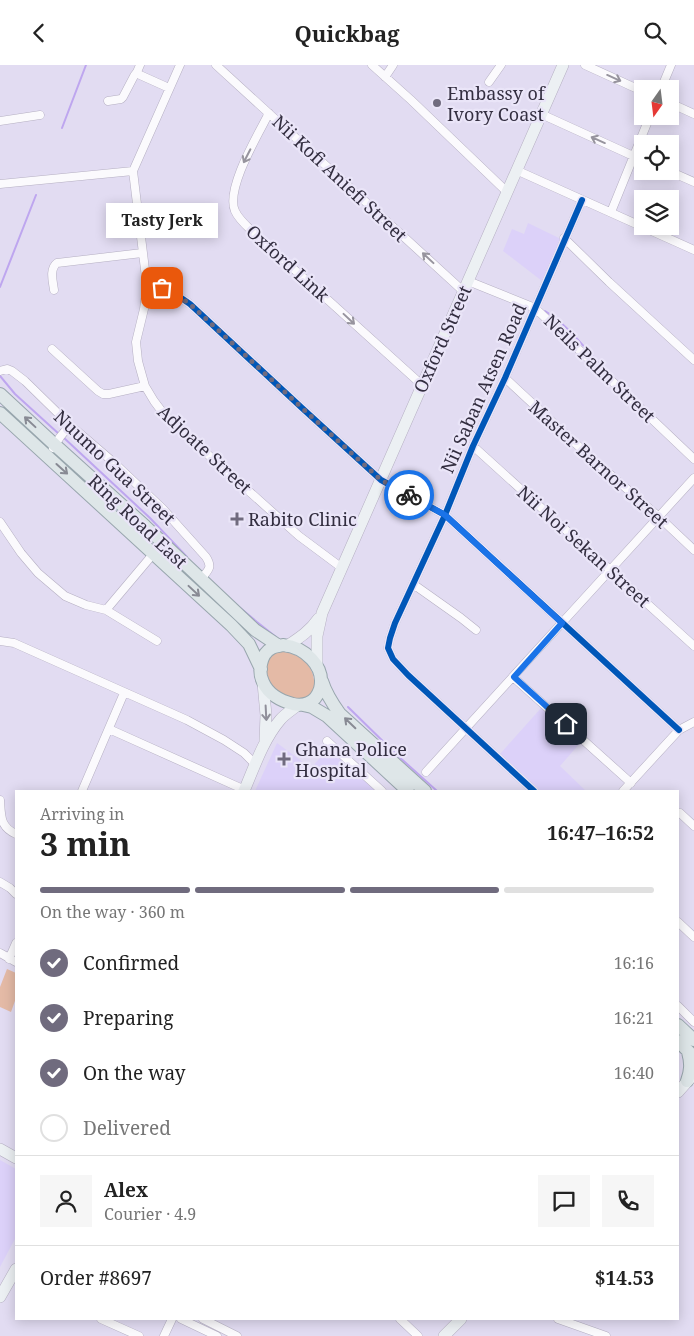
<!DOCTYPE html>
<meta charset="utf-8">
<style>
body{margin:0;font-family:"Noto Serif",serif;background:#f6f6f6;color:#222;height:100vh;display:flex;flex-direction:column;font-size:19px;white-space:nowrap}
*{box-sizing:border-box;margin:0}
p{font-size:16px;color:#767676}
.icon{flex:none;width:28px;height:28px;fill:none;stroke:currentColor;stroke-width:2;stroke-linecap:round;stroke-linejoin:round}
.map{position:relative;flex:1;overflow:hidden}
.side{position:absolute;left:15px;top:725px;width:664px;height:530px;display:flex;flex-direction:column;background:#fff;border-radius:0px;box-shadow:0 2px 12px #0003}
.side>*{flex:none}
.needle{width:32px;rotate:194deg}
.controls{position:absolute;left:634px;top:15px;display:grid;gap:10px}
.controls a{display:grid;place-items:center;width:45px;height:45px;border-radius:0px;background:#fff;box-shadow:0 2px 12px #0003;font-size:25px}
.pin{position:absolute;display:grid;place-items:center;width:42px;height:42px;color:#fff;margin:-21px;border-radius:10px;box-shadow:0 2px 8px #0006}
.courier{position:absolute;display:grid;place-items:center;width:50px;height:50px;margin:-25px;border:4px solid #1a73e8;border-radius:50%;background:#fff;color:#222;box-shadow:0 1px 6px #0007}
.bubble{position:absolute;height:35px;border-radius:0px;background:#fff;box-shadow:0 2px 12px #0003;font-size:16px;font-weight:700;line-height:35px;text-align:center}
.head em{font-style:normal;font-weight:700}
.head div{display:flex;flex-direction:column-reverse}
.head{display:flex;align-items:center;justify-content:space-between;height:85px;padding:0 25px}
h1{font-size:32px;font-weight:700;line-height:38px}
.bar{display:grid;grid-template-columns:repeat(4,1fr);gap:8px 5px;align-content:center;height:60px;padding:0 25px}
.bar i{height:6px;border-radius:4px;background:#e0e0e0}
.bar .selected{background:#706b7e}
.bar p{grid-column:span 4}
.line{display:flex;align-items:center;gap:12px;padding:0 25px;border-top:1px solid #e0e0e0}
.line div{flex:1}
.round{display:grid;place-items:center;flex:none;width:52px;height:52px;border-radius:0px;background:#f6f6f6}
ol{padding:0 25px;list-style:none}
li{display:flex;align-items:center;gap:15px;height:55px}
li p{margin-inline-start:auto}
li .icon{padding:5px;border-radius:50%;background:#706b7e;color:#fff;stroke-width:4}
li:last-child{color:#767676}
li i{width:28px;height:28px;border:2px solid #e0e0e0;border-radius:50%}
header{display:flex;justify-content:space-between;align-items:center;height:65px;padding:0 25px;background:#fff;font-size:22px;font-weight:700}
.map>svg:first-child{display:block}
</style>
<header><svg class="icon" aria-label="back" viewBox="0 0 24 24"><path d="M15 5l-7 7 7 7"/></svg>Quickbag<svg class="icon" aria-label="search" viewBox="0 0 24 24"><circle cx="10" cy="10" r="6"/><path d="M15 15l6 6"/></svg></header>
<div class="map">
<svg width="694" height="1271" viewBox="0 0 694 1271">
<rect width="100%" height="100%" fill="#e2dcf2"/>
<path fill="#dcd1f9" d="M528,158L561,174L542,216L503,186L512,164L524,169Z
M542,642L581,677L560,701L586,726H540L500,689Z
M277,678L311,703L328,684L376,726H255Z
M0,1095L16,1104V1172L0,1202Z"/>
<path fill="#e4baa6" d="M275,587C293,585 312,596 314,615C315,619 315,624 313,627C311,630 307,633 304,635L287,634L270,620L266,604L267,597Z
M7,904L16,908V933L11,947L0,942V922Z"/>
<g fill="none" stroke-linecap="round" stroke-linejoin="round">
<path stroke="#bea6ef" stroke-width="2" d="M62,63L86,0
M0,222L36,130
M545,246C571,262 587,287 608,308
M0,311L15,329L59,369
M63,372L150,453L187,492
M239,542L257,557L276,572
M348,642L397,690L437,726"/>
<defs>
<path id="street" d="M140,0L137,7L140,10L169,23
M180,0L133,106L147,221L144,244L136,277L138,296L145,321L154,336L163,348L204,386L299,471L342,503
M216,0L463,226
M372,0L411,35L506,126
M585,0L642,26
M385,12L393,0
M489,17L501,0
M661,24L671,0
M108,36L121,34L123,32L134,11L137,7
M670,38L694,49
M269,48C259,68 225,124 235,146C239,155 248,162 255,169L422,320
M541,49L642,95
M0,56L40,50
M516,105L694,185
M669,106L694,117
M0,119L133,106
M611,147L650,51
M564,173L609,217L694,295
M468,216L535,243L694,394
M147,221L171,226L190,239L302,343L381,415L445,450L679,665
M54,225C53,217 49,204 57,198L142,188
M52,284L98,326L103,329H109L145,321
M0,306L7,304L12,306L25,316L70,360L112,396L163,444L206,492C213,503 208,505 201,514
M505,313L588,390L659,452L694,485
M473,381L694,581
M53,383L60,372L70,360
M0,457L21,488L38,508L65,531L86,540L106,545L157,576
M413,519L461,553L476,565
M106,545L154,488
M0,576L14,578L187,655L224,675L244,688L255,699
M513,612L631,718
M109,664L245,725
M327,676L382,726
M426,707C515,609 605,511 694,413
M82,726L124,628
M534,726L408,610L393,594L388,583L390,573L395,558L445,450L473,381L505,313L582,135
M623,726L679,665L694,657
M0,735C1,751 0,762 16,769
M680,748L694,761
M0,817L10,823L16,829
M678,857L694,872
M0,888L16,897
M9,894L16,878
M678,941L694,957
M101,1254L139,1271
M181,1254L217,1271
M203,1254L237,1271
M400,1254L418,1271
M558,1254L606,1271
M164,1271L172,1254"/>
<path id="secondary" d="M287,581C299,573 310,566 318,554
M317,602V571L322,548C402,365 482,182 563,0
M263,618L266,650L265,676
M244,726C254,703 263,675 280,655C285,649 292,645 298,640
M678,1027L693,1010
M0,1084L16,1093
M0,1232L16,1204
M444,1271L461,1254"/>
<path id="primary" d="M0,329L55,380L145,461L255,565L279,581
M0,348L231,560L249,579L261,604
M283,580C304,582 326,601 320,624C318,630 314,636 308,638C303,640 298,640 293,639C281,636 268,629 263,617C258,607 260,589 272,583C275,581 279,581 283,580Z
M322,616C326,629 332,638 340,649L425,726
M303,640L312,642L327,651L408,726
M678,960L694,975
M678,976L694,992
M687,1016C691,1005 691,998 688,987"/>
</defs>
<use href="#street" stroke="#b5afc2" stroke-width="9"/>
<use href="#secondary" stroke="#b5afc2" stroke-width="12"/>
<use href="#primary" stroke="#98a6ad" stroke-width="14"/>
<use href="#street" stroke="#fbfafd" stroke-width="8"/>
<use href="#secondary" stroke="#ecf0f3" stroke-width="11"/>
<use href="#primary" stroke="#dee6e8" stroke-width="12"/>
<defs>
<path id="cycleway" d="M147,221L171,226L190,239L302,343L381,415L445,450L679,665
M534,726L408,610L393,594L388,583L390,573L395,558L445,450L473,381L505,313L582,135"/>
</defs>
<use href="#cycleway" stroke="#eae5f8" stroke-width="9"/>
<use href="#cycleway" stroke="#0057b8" stroke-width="6"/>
</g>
<defs><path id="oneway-shaft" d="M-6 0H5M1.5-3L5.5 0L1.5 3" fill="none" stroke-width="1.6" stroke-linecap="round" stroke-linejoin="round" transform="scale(1.25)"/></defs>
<g stroke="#97949e">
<use href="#oneway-shaft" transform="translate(614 13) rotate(24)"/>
<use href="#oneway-shaft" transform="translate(598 75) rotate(-156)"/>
<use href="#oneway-shaft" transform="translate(247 91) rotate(117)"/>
<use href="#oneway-shaft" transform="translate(428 193) rotate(-137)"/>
<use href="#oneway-shaft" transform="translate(349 254) rotate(43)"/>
</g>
<g stroke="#888a94">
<use href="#oneway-shaft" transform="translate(30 357) rotate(-137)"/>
<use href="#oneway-shaft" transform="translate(62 404) rotate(42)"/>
<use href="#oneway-shaft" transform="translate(194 526) rotate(43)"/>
<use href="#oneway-shaft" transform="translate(350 658) rotate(-136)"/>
</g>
<use stroke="#908f9a" href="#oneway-shaft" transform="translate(266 648) rotate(87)"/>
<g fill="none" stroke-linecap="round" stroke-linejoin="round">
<path stroke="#706b7e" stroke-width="5" stroke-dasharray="0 9" d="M162,223L171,226L190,239L302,343L381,415L409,430"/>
<path stroke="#1a73e8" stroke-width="6" d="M409,430L445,450L562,558L514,612L566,659"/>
</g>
<g fill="#706b7e" stroke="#eae5f8" stroke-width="2">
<circle cx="437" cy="38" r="5"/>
<path d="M234.5 446.5h5v5h5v5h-5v5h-5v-5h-5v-5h5z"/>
<path d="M281.5 686.5h5v5h5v5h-5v5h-5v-5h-5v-5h5z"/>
</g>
<g text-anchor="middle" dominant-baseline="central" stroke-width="4.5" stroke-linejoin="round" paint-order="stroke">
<g font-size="18" fill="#332e40" stroke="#eae5f8" text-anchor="start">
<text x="447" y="28">Embassy of<tspan x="447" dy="21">Ivory Coast</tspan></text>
<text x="248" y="454">Rabito Clinic</text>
<text x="295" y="684">Ghana Police<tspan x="295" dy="21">Hospital</tspan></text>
</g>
<g font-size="18" fill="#332e40" stroke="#eae5f8">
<text transform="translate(340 113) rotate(43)">Nii Kofi Aniefi Street</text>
<text transform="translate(288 198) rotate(42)">Oxford Link</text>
<text transform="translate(442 274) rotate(-66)">Oxford Street</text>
<text transform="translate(600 303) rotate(44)">Neils Palm Street</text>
<text transform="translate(483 323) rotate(-66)">Nii Saban Atsen Road</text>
<text transform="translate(205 384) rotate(43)">Adjoate Street</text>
<text transform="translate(599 399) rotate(42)">Master Barnor Street</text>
<text transform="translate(115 402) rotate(43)">Nuumo Gua Street</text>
<text transform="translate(138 456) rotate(43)">Ring Road East</text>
<text transform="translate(584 481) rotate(42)">Nii Noi Sekan Street</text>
</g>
</g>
</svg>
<div class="controls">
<a><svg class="needle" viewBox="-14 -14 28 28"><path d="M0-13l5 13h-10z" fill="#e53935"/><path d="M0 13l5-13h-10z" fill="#767676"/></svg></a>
<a><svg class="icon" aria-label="locate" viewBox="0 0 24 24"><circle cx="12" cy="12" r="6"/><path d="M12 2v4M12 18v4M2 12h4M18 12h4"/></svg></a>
<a><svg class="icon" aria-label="layers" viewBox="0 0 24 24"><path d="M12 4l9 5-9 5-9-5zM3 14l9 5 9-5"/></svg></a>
</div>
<div class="pin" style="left:162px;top:223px;background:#ea580c"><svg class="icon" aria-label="bag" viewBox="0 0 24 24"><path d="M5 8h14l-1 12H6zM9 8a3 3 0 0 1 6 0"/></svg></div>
<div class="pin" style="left:566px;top:659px;background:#1f2937"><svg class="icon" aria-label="home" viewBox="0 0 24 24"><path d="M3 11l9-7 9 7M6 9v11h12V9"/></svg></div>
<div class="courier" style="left:409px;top:430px"><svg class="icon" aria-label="bike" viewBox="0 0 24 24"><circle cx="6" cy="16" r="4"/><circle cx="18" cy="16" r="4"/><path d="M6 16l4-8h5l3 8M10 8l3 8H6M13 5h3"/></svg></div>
<div class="bubble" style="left:106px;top:138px;width:112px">Tasty Jerk</div>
<section class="side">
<div class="head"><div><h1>3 min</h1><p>Arriving in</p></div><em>16:47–16:52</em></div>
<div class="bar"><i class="selected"></i><i class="selected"></i><i class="selected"></i><i></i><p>On the way · 360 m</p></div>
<ol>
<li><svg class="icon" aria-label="check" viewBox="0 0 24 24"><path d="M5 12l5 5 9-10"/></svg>Confirmed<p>16:16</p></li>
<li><svg class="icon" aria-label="check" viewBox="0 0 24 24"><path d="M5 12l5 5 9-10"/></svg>Preparing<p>16:21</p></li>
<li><svg class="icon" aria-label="check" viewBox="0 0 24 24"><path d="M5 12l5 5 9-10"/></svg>On the way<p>16:40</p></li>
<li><i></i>Delivered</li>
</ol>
<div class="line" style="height:90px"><a class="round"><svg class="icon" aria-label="person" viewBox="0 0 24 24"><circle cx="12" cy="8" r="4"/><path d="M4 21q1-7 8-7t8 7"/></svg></a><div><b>Alex</b><p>Courier · 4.9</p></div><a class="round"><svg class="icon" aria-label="chat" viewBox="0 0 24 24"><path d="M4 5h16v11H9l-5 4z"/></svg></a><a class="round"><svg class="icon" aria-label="phone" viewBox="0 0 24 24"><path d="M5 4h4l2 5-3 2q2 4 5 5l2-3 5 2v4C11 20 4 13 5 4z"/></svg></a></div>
<div class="line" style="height:65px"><div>Order #8697</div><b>$14.53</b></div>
</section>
</div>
